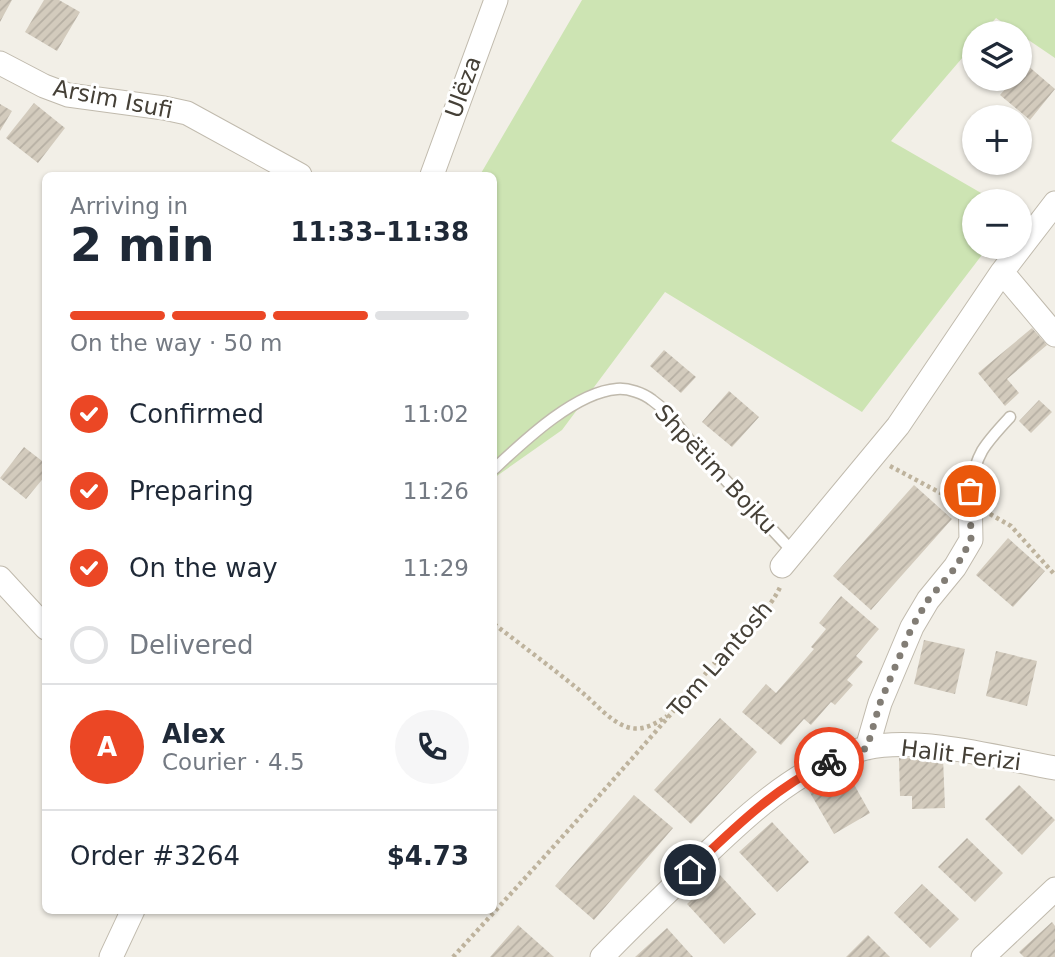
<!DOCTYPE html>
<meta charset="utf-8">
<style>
body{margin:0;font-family:"DejaVu Sans",sans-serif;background:#f6f6f7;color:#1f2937;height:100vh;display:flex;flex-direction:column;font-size:26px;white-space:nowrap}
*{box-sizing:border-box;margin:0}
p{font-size:23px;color:#747a83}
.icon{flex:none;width:38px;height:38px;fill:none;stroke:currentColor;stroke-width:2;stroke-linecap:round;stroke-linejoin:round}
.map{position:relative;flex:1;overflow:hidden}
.details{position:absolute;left:42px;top:172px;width:455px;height:742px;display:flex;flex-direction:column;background:#fff;border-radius:10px;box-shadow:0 2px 5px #0004}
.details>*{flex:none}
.fabs{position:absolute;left:962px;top:21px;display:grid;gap:14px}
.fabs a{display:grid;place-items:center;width:70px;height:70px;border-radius:50%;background:#fff;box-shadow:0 2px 5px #0004;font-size:35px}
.pin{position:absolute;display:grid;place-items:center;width:60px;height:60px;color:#fff;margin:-30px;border:4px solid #fff;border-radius:50%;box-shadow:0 2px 7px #0007}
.courier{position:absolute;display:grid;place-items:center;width:70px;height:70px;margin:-35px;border:5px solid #eb4725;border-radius:50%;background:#fff;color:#222;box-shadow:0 2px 9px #0007}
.head em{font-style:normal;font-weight:800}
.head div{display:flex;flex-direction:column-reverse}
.head{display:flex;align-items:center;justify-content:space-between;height:119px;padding:0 28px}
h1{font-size:46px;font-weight:800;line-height:52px}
.bar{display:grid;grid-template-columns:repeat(4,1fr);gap:10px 7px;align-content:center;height:84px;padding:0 28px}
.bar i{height:9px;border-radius:5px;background:#e0e1e3}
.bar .active{background:#eb4725}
.bar p{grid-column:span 4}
.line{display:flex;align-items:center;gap:18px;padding:0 28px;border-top:2px solid #e0e1e3}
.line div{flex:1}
.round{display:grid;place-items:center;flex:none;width:74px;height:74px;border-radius:37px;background:#f6f6f7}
ol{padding:0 28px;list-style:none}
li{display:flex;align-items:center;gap:21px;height:77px}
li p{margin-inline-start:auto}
li .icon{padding:7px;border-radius:50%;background:#eb4725;color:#fff;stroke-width:4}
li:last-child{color:#747a83}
li i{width:38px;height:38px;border:4px solid #e0e1e3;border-radius:50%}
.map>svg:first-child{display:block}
</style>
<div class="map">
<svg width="1055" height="957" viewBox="0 0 1055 957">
<defs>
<pattern id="building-hatch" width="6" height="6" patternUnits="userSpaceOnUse" patternTransform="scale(1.75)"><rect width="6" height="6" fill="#d3cbbd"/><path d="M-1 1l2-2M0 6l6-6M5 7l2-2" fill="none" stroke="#b6afa3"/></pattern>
</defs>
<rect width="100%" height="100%" fill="#f2efe7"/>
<path fill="#cde4b3" d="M582,0H1055V58L996,18L983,33H975V43L891,141L995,201H975V247H988L862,412L665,292L562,430L494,478V175H480Z"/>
<path fill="url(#building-hatch)" d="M0,0H12L0,22Z
M44,0H59L80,12L57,51L25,32Z
M1027,65L1055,89L1030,120L1000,95L1014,79H1020V72Z
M34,103L65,128L38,163L6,138Z
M0,104L12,111L0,131Z
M999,106L1013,117H991Z
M1032,328L1047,345L1007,379L1019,393L1005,406L978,373Z
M664,350L696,377L681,393L650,366Z
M729,391L759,417L732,447L702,422Z
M1039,400L1052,412L1031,433L1019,421Z
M24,447L46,464V475L26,499L0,478Z
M914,485L952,519L871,610L833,576Z
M1008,538L1045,571L1013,607L976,575Z
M841,596L879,629L856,656L863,662L847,680L853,685L835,705L831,702L811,725L804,719L781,745L742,712L766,684L776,693L814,649L811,647L826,629L819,623Z
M924,640L965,649L955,694L914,684Z
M996,651L1037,661L1027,706L986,696Z
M720,718L757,752L691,824L654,790Z
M943,757L945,808L912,809V796H900L899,758Z
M846,770L870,813L834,834L809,791Z
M1019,785L1055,820L1022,855L985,819Z
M634,795L673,828L594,920L555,886Z
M772,822L809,862L777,892L739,852Z
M967,838L1003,873L975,902L938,867Z
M719,874L756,914L724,944L687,904Z
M922,884L959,919L930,948L894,913Z
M1052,922L1055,926V957H1024L1019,952Z
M518,925L554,957H490Z
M667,928L693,957H635Z
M868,935L890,957H846Z"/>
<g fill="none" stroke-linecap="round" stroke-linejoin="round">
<defs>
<path id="lane" d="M494,469C523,442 575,392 617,389C628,388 643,393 652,400C671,413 683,434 699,451C729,485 762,518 793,552
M970,491C976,453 984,445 1010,417"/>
<path id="street" d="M0,63L44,86L68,95L164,108L187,113L300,175
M432,175L496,0
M1002,272L1055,335
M782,566L898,426L1002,272L1055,203
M0,578L46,628
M867,748L880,703L912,627L928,600L955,567L971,540L970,491
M111,957L133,910
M602,957C629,929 657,902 685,875C735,826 795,765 866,748C920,736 1000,758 1055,768
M983,957L1055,889"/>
</defs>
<use href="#lane" stroke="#c0baad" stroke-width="13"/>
<use href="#street" stroke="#c0baad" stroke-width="25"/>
<path stroke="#beb39d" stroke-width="4.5" stroke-dasharray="3.5 3.5" stroke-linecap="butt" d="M890,466L950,498
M990,514L1011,526L1055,575
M494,624C524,647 555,670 584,694C597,705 610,721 627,727C642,732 655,724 667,716
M453,957C541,861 628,765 712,666C733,642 769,614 781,585"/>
<use href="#lane" stroke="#fff" stroke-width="10"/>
<use href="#street" stroke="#fff" stroke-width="23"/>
</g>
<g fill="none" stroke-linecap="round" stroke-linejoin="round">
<path stroke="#827d75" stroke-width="7" stroke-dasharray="0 12.6" d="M829,762L867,748L880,703L912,627L928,600L956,567L971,540L970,491"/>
<path stroke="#eb4725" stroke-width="9" d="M690,870C733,829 775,787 829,762"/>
</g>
<g text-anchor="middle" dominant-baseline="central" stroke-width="6" stroke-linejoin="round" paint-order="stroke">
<g font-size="23" fill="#454037" stroke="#fff">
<text transform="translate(463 87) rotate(-70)">Ulëza</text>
<text transform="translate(113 99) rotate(11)">Arsim Isufi</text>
<text transform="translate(716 469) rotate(47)">Shpëtim Bojku</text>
<text transform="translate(720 659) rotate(-49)">Tom Lantosh</text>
<text transform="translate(961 755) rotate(7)">Halit Ferizi</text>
</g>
</g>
</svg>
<div class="fabs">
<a><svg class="icon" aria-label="layers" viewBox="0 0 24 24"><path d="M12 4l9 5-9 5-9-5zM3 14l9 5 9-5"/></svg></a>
<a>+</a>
<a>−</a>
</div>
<div class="pin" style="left:970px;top:491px;background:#ea580c"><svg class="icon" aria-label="bag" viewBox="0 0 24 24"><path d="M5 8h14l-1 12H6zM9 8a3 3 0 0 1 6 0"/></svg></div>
<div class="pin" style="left:690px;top:870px;background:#1f2937"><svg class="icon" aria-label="home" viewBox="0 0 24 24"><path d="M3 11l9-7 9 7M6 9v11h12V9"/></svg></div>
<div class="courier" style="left:829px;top:762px"><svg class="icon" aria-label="bike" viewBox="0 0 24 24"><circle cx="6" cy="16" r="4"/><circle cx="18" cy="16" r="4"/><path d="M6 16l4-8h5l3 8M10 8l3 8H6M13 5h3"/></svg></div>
<section class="details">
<div class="head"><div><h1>2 min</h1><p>Arriving in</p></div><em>11:33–11:38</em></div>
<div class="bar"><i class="active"></i><i class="active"></i><i class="active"></i><i></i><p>On the way · 50 m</p></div>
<ol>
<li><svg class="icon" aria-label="check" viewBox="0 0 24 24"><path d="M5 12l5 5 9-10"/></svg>Confirmed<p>11:02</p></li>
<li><svg class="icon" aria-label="check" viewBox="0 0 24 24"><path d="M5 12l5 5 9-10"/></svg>Preparing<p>11:26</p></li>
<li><svg class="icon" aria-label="check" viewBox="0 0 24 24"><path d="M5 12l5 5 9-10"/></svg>On the way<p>11:29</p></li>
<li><i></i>Delivered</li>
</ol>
<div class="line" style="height:126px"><b class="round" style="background:#eb4725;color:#fff">A</b><div><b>Alex</b><p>Courier · 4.5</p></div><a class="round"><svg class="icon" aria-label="phone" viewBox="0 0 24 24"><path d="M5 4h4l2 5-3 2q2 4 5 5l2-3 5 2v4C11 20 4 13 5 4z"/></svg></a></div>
<div class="line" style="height:91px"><div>Order #3264</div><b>$4.73</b></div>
</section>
</div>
